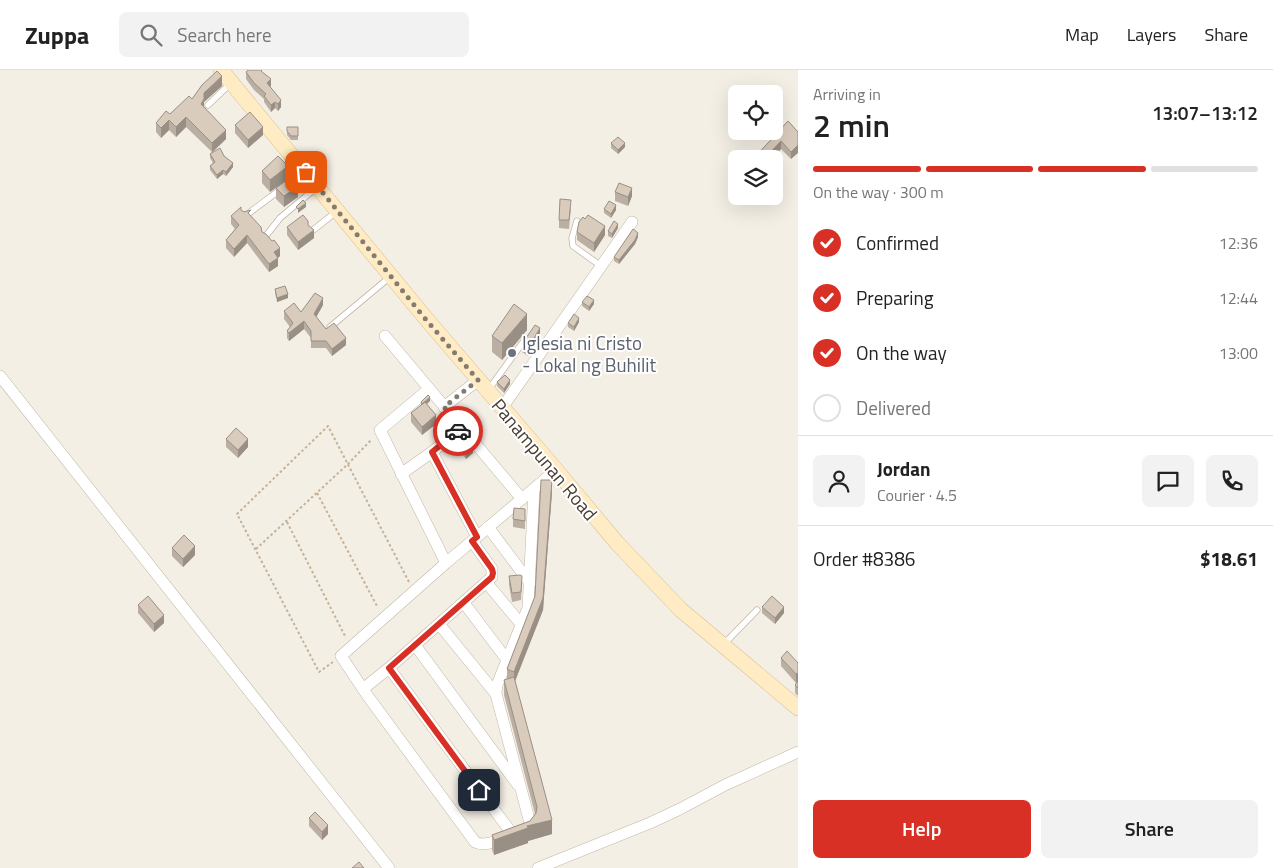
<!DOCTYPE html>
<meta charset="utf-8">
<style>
body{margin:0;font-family:"Titillium Web",sans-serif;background:#f2f2f2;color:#222;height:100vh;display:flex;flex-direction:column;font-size:19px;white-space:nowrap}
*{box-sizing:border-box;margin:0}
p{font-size:16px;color:#767676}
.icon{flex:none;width:28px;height:28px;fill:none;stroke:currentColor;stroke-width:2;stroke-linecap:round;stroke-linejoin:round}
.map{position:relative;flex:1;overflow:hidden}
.side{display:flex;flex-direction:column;background:#fff;width:475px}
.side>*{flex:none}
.tools{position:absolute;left:728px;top:15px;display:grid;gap:10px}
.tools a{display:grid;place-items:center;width:55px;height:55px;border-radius:8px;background:#fff;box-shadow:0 5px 20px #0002;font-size:25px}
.pin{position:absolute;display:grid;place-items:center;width:42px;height:42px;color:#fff;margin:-21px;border-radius:10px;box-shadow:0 2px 8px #0006}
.courier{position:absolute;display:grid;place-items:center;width:50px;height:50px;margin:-25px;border:4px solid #d93025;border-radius:50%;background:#fff;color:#222;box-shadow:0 1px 6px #0007}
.summary em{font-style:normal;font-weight:600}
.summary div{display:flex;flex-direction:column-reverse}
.summary{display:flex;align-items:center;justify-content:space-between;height:85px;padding:0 15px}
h1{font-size:32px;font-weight:600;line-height:38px}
.bar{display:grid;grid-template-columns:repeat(4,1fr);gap:8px 5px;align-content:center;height:60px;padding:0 15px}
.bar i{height:6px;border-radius:4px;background:#e0e0e0}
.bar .on{background:#d93025}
.bar p{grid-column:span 4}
.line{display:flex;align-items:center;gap:12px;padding:0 15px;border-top:1px solid #e0e0e0}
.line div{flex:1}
.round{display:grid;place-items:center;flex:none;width:52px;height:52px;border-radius:8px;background:#f2f2f2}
ol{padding:0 15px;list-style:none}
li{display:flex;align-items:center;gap:15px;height:55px}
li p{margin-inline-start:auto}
li .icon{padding:5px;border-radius:50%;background:#d93025;color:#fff;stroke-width:4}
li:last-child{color:#767676}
li i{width:28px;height:28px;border:2px solid #e0e0e0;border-radius:50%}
.action{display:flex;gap:10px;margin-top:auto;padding:10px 15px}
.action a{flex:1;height:58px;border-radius:8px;background:#d93025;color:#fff;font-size:20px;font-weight:600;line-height:58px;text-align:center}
.action a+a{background:#f2f2f2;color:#222}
header{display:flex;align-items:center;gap:30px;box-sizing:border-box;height:70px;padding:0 25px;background:#fff;border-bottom:1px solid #e0e0e0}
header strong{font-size:24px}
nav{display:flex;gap:28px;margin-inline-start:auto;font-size:18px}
.search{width:350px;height:45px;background:#f2f2f2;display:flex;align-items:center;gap:12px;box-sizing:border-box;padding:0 18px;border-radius:8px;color:#767676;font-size:19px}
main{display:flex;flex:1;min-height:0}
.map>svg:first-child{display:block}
</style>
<header>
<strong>Zuppa</strong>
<div class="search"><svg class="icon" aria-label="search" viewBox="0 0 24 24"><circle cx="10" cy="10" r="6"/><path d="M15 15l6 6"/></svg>Search here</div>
<nav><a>Map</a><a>Layers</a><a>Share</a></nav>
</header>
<main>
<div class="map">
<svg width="798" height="798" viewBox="0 0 798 798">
<rect width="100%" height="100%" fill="#f4efe5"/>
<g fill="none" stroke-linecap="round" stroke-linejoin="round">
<defs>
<path id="lane" d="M208,35L230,14
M245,146L281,119
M577,151L572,168L573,176L601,196
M312,161L336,142
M265,167L280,148L317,117
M330,257L390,207
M489,319L526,268
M723,575L757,540"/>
<path id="street" d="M385,266L522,429
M0,306L389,798
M429,319L380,360L446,493
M444,337L478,310
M502,338L632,152
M432,382L477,467
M401,404L432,382L462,358
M488,457L530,513
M486,512L521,554
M464,533L507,590
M439,554L496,624
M415,575L518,715
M389,598L513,765
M363,619L389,598L492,507V499L472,471
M522,761L527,759L530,753L496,624L497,615L528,538L534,420
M505,768C496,771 484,777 475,772L367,625L341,586L446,493L556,400
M538,798L650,753L680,739L725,715L798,682"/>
<path id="secondary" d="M221,0L428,251L556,400L617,473L681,540L798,638"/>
</defs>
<use href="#lane" stroke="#c1b6a7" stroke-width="7"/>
<use href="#street" stroke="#c1b6a7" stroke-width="12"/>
<use href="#secondary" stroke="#d8c091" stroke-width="16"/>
<path stroke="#c4b197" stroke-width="2" stroke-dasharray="2.5 2.5" stroke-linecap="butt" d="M317,423L378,538
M287,452L346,568
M256,479L348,394L372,369
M333,592L319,602L237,444L328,356L409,512"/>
<use href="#lane" stroke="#fff" stroke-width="5.5"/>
<use href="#street" stroke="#fff" stroke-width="11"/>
<use href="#secondary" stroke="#ffecc5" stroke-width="15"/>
</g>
<path fill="#bbafa3" d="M246,2H262L281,37L278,41L275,38L271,42L264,32V29L254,20L246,9Z
M222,16L204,32V38L226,69L213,82L224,86L233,97L226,106L223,104L217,109L210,100V96L213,93L210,88V84L212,82L186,57L176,67L169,60L161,68L156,62V53L170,44L192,29Z
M788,51L798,62L791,89L781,79L771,89H756V86Z
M235,55L263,65L248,78L235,63Z
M287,57H298V70H291L287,65Z
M611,73L625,77L618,84L611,78Z
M262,101L288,109L270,122L262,113Z
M276,118L298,127L284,137L276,129Z
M615,122L632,126L628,136L615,131Z
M571,138L569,159L559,158V150Z
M604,139L616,140L611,148L604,143Z
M241,140L251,146L262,162L280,186L278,188V196L269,202L247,173L234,187L226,178V170L235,159L231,154V146Z
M308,155L314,168L298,180L287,165V157Z
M618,158L612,168L608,166V161Z
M577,162L605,165L594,182L577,170Z
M638,167L635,174L619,194L614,191V187Z
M275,219L288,228L277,232L275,223Z
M582,232L594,234L589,241L582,236Z
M323,235L316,247L326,259L346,275L332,286L326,278H311V268L304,259L289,271L287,268V261L290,257L284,249V241L301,242Z
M579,252L574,261L568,257V253Z
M527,260L502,290L492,282V266Z
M540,267L528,286L522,282V274Z
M497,312L510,314L504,323L497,316Z
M430,331L427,334L436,354L422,365L411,352V343L421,336V332Z
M456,368L473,383L466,389L456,376Z
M226,369L248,377L238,388L226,377Z
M552,422L543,540L515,610L552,764L528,771V773L494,785L492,780V765L530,751L535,744L504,625V610L507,609V599L535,526Z
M525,439V459L513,457V449Z
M172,478L195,485L183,497L172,486Z
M509,506L522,514L521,530L512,532L509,515Z
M138,535L164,553L154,562L138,543Z
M762,537L784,543L775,554L762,543Z
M781,588L798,593L796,613L781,596Z
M798,611V626L795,623V615Z
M309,748L328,764L322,770L309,756Z"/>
<path fill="#998f84" d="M222,6V16L204,32V38L201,34L204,23Z
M271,9V16L267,20V13Z
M281,30V37L278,41V34Z
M275,32V38L271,42V35Z
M186,47V57L176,67V57Z
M169,50V60L161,68V58Z
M263,57V65L248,78V70Z
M226,60V69L212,82V73Z
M781,71V79L771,89H764Z
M625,73V77L618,84V80Z
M798,75V83L791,89V82Z
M233,93V97L226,106V102Z
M288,96V109L270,122V110Z
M223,100V104L217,109V105Z
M298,116V127L284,137V126Z
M632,118V126L628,136V127Z
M306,133V137L298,143V139Z
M616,135V140L611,148V144Z
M618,154V158L612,168V164Z
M605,156V165L594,182V173Z
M314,160V168L298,180V172Z
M638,163V167L635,174L619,194V190Z
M247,165V173L234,187V179Z
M280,178V186L276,189L278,188V196L269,202V194L274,182Z
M288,224V228L277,232V228Z
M323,228V235L314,251V244Z
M594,230V234L589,241V237Z
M527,244V260L502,290V273Z
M579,248V252L574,261V257Z
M304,251V259L289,271V263Z
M540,258V267L528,286V278Z
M346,268V275L332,286V279Z
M510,310V314L504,323V319Z
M430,327V331L422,338V334Z
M436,345V354L422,365V357Z
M248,369V377L238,388V380Z
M473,375V383L466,389V381Z
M552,410V422L543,540L514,614V602L543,528Z
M195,476V485L183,497V489Z
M784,537V543L775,554V548Z
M164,545V553L154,562V554Z
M798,603V611L796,613V604Z
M552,750V764L528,771V773L494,785V770L527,756Z
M328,755V764L322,770V762Z"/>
<path fill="#daccbd" stroke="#998f84" d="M248,0H262L261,1L271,9L267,13L281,30L278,34L275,32L271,35L264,26L266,24L254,13L246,2Z
M217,1L222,6L204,23V29L201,34L226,60L212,73L186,47L176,57L169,50L161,58L156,53L166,41L170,44L189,26L192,29L202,15Z
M250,42L263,57L248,70L235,55Z
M788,51L798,62V75L791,82L781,71L764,89H759L756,86Z
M287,57H298V66H291L287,61Z
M618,67L625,73L618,80L611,73Z
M220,78L224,86L233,93L226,102L223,100L217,105L210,96L215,92L210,84Z
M278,86L288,96L270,110L262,101Z
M291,107L298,116L284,126L276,118Z
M619,113L632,118L628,127L615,122Z
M560,129L571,130L569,150H559Z
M303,130L306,133L298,139L296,137Z
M609,131L616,135L611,144L604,139Z
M241,137V140L244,142L251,140L248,143L261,157L262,162L266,164L272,171L274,170L280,178L274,182L278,188L269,194L247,165L234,179L226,170L239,155L231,146Z
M303,145L308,151V155L314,160L298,172L287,157Z
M588,145L605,156L594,173L577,162L579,152L583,147L585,149Z
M614,151L618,154L612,164L608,161Z
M633,159L638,163L635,170L619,190L614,187Z
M285,216L288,224L277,228L275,219Z
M315,223L323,228L314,244L326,259L334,253L346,268L332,279L326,271H311V261L304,251L289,263L287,261L293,253L284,241L294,233L301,242Z
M587,226L594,230L589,237L582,232Z
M514,234L527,244L502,273L492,266Z
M574,244L579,248L574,257L568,253Z
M535,255L540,258L528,278L522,274Z
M505,305L510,310L504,319L497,312Z
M428,325L430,327L422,334L421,332Z
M425,332L436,345L422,357L411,343Z
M236,358L248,369L238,380L226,369Z
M463,362L473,375L466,381L456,368Z
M541,410H552L543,528L514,602L507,599L535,526Z
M514,438L525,439V451L513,449Z
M184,465L195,476L183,489L172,478Z
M520,505L522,506L521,522L512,523L509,506Z
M148,526L164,545L154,554L138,535Z
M772,526L784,537L775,548L762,537Z
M787,581L798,593V603L796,604L781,588Z
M514,607L552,750L527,756L528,758L494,770L492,765L530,751L536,743L537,737L504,610Z
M798,611V618L795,615Z
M315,742L328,755L322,762L309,748Z
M359,792L364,798H352Z"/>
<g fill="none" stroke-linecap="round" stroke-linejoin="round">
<path stroke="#847c72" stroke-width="5" stroke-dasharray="0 9" d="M306,102L428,252L478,310L444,337L462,358L458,361"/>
<path stroke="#d93025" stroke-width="6" d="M458,361L432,382L477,467L472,471L492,499L493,503L492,507L389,598L479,720"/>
</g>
<circle fill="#6b7280" stroke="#fff" stroke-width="2" cx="512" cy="283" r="5"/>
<g text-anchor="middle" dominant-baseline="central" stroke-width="4" stroke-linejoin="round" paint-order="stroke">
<g font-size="19" fill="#5b616d" stroke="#fff" text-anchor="start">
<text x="522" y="272">Iglesia ni Cristo<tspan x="522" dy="22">- Lokal ng Buhilit</tspan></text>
</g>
<g font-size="19" fill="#483e34" stroke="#fff">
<text transform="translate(545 389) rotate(50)">Panampunan Road</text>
</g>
</g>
</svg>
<div class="tools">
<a><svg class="icon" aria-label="locate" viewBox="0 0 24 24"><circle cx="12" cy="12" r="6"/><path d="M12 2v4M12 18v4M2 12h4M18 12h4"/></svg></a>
<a><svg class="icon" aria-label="layers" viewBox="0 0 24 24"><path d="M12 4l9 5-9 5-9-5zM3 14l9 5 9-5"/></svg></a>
</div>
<div class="pin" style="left:306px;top:102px;background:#ea580c"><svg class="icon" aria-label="bag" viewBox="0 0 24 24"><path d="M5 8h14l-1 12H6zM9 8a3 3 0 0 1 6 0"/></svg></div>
<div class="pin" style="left:479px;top:720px;background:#1f2937"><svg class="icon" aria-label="home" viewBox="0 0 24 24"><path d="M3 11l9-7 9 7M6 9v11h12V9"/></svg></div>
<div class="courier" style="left:458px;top:361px"><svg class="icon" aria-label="car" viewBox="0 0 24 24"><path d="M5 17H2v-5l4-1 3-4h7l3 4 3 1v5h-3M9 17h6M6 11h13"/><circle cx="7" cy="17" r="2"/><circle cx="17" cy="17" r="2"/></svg></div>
</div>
<section class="side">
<div class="summary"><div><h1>2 min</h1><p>Arriving in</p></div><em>13:07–13:12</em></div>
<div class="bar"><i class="on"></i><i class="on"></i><i class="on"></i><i></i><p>On the way · 300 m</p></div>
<ol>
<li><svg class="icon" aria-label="check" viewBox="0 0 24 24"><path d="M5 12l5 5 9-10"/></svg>Confirmed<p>12:36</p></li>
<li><svg class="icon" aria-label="check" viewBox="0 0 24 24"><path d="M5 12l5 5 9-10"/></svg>Preparing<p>12:44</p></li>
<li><svg class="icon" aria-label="check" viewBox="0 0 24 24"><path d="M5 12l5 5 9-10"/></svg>On the way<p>13:00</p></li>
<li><i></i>Delivered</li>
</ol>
<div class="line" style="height:90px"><a class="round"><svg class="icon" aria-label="person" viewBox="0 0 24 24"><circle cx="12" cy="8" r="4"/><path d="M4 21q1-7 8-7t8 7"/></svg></a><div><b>Jordan</b><p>Courier · 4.5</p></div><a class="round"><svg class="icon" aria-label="chat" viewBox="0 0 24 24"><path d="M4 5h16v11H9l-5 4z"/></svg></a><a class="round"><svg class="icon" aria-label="phone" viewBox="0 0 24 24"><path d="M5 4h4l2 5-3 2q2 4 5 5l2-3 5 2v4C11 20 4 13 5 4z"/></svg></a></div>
<div class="line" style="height:65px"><div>Order #8386</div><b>$18.61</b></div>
<div class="action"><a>Help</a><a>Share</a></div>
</section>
</main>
